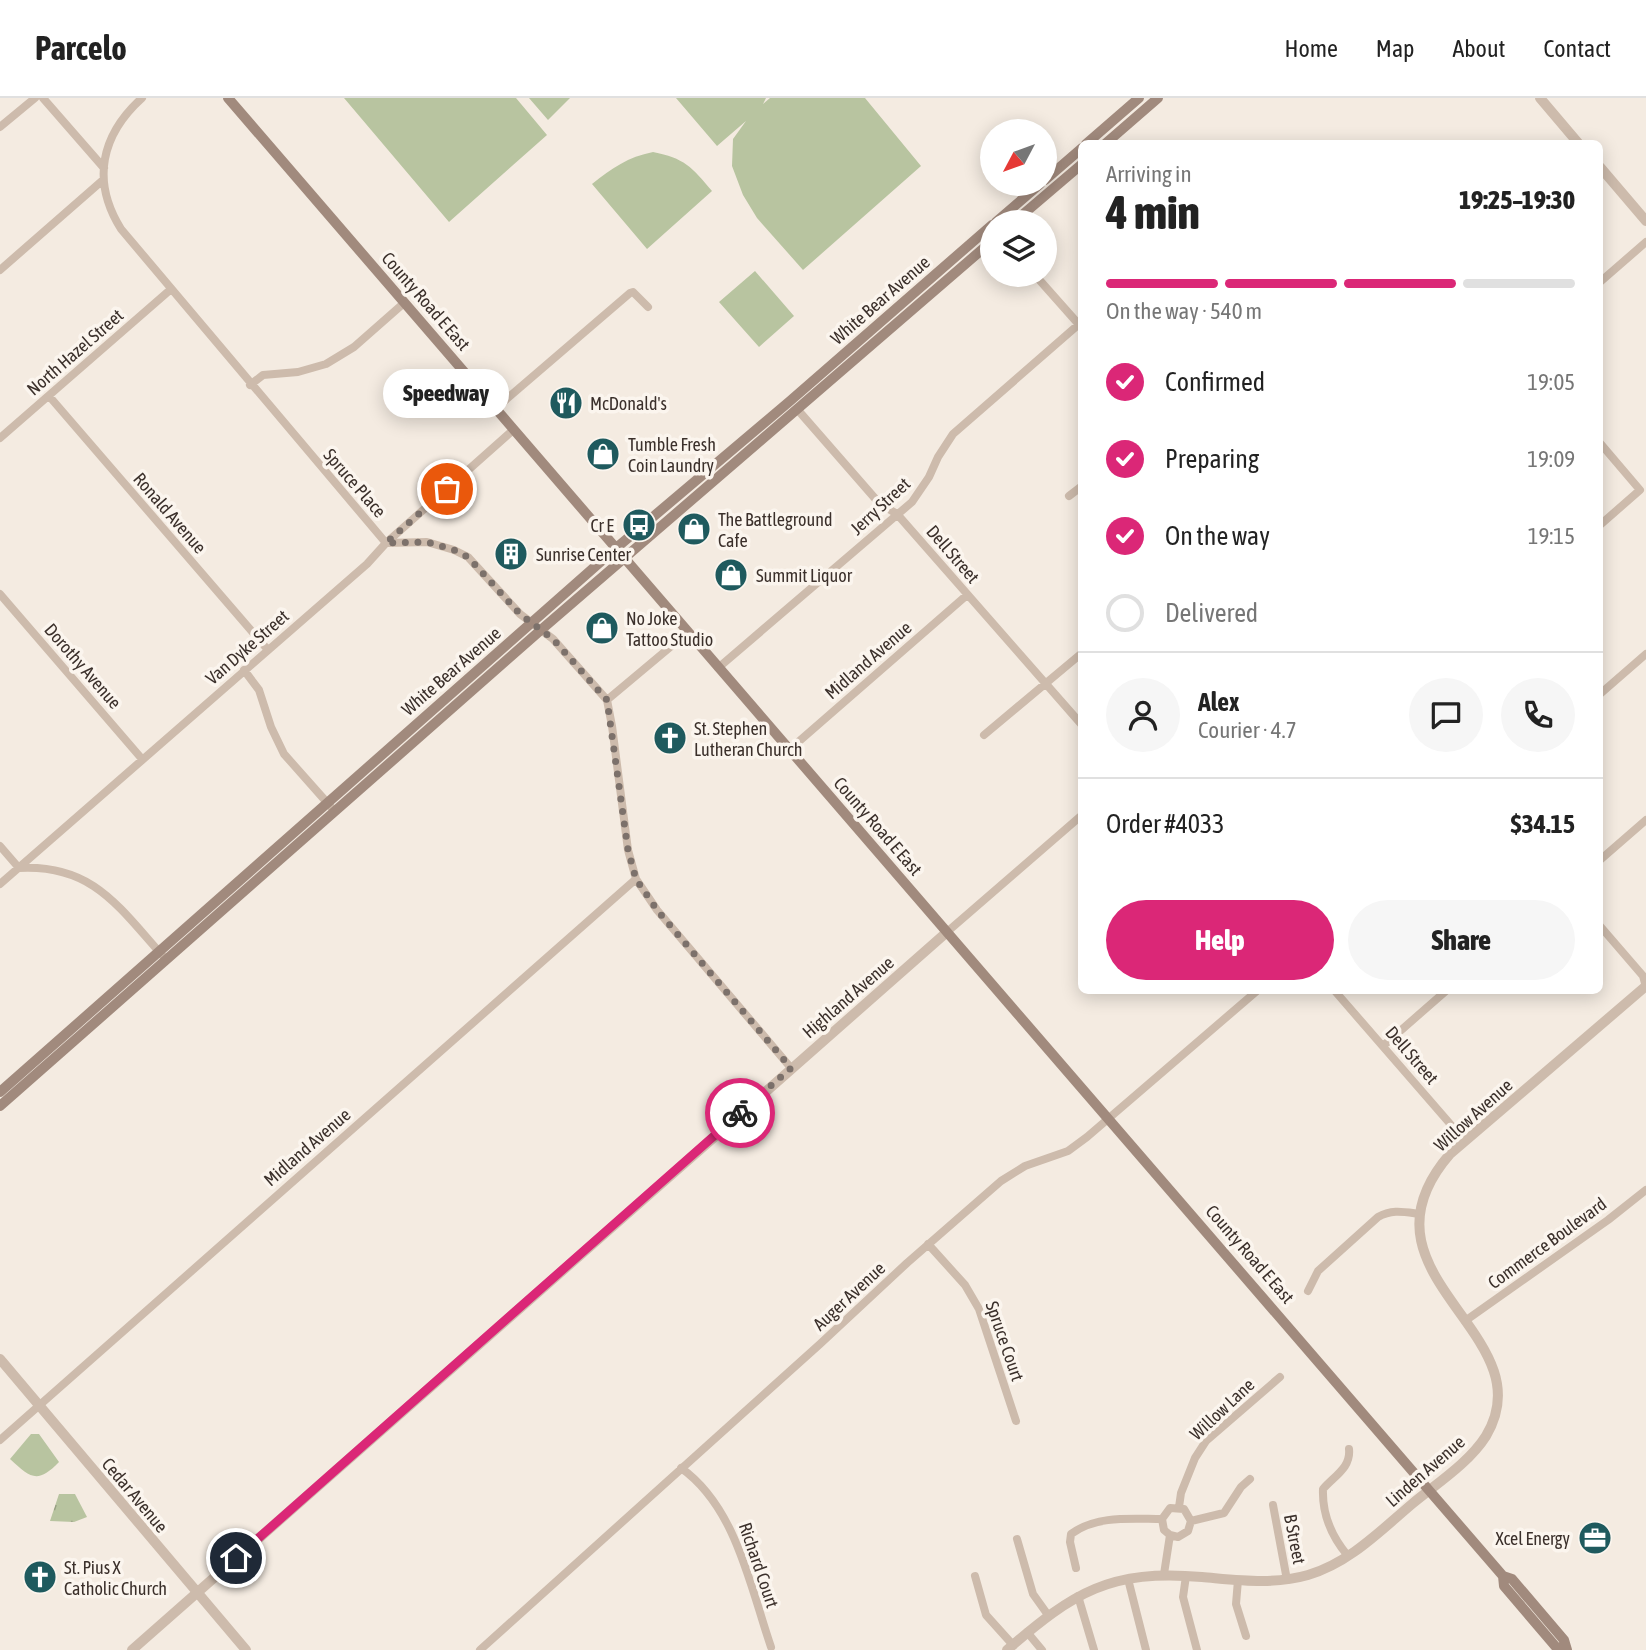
<!DOCTYPE html>
<meta charset="utf-8">
<style>
body{margin:0;font-family:"Asap Condensed",sans-serif;background:#f6f6f6;color:#222;height:100vh;display:flex;flex-direction:column;font-size:26px;white-space:nowrap}
*{box-sizing:border-box;margin:0}
p{font-size:23px;color:#767676}
.icon{flex:none;width:38px;height:38px;fill:none;stroke:currentColor;stroke-width:2;stroke-linecap:round;stroke-linejoin:round}
.map{position:relative;flex:1;overflow:hidden}
.sheet{position:absolute;left:1078px;top:42px;width:525px;height:854px;display:flex;flex-direction:column;background:#fff;border-radius:10px;box-shadow:0 4px 18px #0003}
.sheet>*{flex:none}
.needle{width:46px;rotate:229deg}
.buttons{position:absolute;left:980px;top:21px;display:grid;gap:14px}
.buttons a{display:grid;place-items:center;width:77px;height:77px;border-radius:50%;background:#fff;box-shadow:0 4px 18px #0003;font-size:35px}
.pin{position:absolute;display:grid;place-items:center;width:60px;height:60px;color:#fff;margin:-30px;border:4px solid #fff;border-radius:50%;box-shadow:0 2px 7px #0007}
.courier{position:absolute;display:grid;place-items:center;width:70px;height:70px;margin:-35px;border:5px solid #db2777;border-radius:50%;background:#fff;color:#222;box-shadow:0 2px 9px #0007}
.bubble{position:absolute;height:49px;border-radius:24px;background:#fff;box-shadow:0 4px 18px #0003;font-size:23px;font-weight:800;line-height:49px;text-align:center}
.overview em{font-style:normal;font-weight:800}
.overview div{display:flex;flex-direction:column-reverse}
.overview{display:flex;align-items:center;justify-content:space-between;height:119px;padding:0 28px}
h1{font-size:46px;font-weight:800;line-height:52px}
.bar{display:grid;grid-template-columns:repeat(4,1fr);gap:10px 7px;align-content:center;height:84px;padding:0 28px}
.bar i{height:9px;border-radius:5px;background:#e0e0e0}
.bar .selected{background:#db2777}
.bar p{grid-column:span 4}
.line{display:flex;align-items:center;gap:18px;padding:0 28px;border-top:2px solid #e0e0e0}
.line div{flex:1}
.round{display:grid;place-items:center;flex:none;width:74px;height:74px;border-radius:37px;background:#f6f6f6}
ol{padding:0 28px;list-style:none}
li{display:flex;align-items:center;gap:21px;height:77px}
li p{margin-inline-start:auto}
li .icon{padding:7px;border-radius:50%;background:#db2777;color:#fff;stroke-width:4}
li:last-child{color:#767676}
li i{width:38px;height:38px;border:4px solid #e0e0e0;border-radius:50%}
.primary-button{display:flex;gap:14px;margin-top:auto;padding:14px 28px}
.primary-button a{flex:1;height:80px;border-radius:42px;background:#db2777;color:#fff;font-size:28px;font-weight:800;line-height:80px;text-align:center}
.primary-button a+a{background:#f6f6f6;color:#222}
header{display:flex;align-items:center;gap:42px;box-sizing:border-box;height:98px;padding:0 35px;background:#fff;border-bottom:2px solid #e0e0e0}
header strong{font-size:33px}
nav{display:flex;gap:38px;margin-inline-start:auto;font-size:24px}
.map>svg:first-child{display:block}
</style>
<header>
<strong>Parcelo</strong>
<nav><a>Home</a><a>Map</a><a>About</a><a>Contact</a></nav>
</header>
<div class="map">
<svg width="1646" height="1552" viewBox="0 0 1646 1552">
<defs>
<pattern id="park-tufts" width="24" height="20" patternUnits="userSpaceOnUse" patternTransform="scale(1.75)"><rect width="24" height="20" fill="#b8c4a0"/><path d="M3 7l-1-3M5 7V3M7 7l1-3M15 17l-1-3M17 17v-4M19 17l1-3" fill="none" stroke="#97a083"/></pattern>
</defs>
<rect width="100%" height="100%" fill="#f4ebe1"/>
<path fill="#b8c4a0" d="M344,0H516L547,37L449,124Z
M529,0H570L548,22Z
M676,0H766L763,6L770,0H865L921,68L803,172L757,120L743,97L732,68L733,41L746,23L717,48Z
M653,54C684,60 692,69 712,93L647,151L592,86C612,70 628,59 653,54Z
M755,173L794,218L759,249L719,204Z
M31,1336H39L59,1364C37,1387 30,1379 10,1361Z"/>
<path fill="url(#park-tufts)" d="M59,1396H75L87,1419L74,1424L50,1423Z"/>
<g fill="none" stroke-linecap="round" stroke-linejoin="round">
<path stroke="#cdbbac" stroke-width="8" d="M43,0L104,70
M142,0C101,37 91,83 121,131L386,445L427,444L454,452L468,459L520,516L553,541L607,602L612,628L628,752L636,781L657,812L791,970
M0,29L35,0
M0,172L103,82
M1035,177L1082,230
M1600,184L1646,144
M250,287L263,277L298,274L326,266L354,249L404,205
M49,298L268,552
M495,311L630,195L633,194L648,209
M797,311L879,405L897,416L1082,627
M0,340L170,192
M1600,345L1640,392L1600,427
M1069,398L1082,388
M0,496L142,661
M718,570L912,404L929,379L938,359L953,336L1078,227
M244,572L259,592L271,629L284,656L331,709
M1600,596L1646,556
M607,602L687,535
M984,637L1082,555
M789,652L967,497
M0,748L19,770C92,766 118,808 162,857
M1600,762L1646,722
M0,786L367,466L386,445L512,333
M1600,828L1643,878L1646,889
M947,834L1082,717
M1334,892L1465,1043
M1383,948L1447,892
M928,1146L965,1187L979,1211L1016,1323
M1308,1193L1318,1173L1378,1119C1392,1111 1404,1114 1420,1116
M1465,1223L1608,1122L1646,1092
M0,1342L636,781
M681,1370C736,1409 750,1488 771,1549
M1273,1407L1287,1482
M1179,1409L1181,1395L1195,1360L1206,1343L1280,1279
M1191,1423L1224,1415L1241,1389L1250,1381
M1017,1441L1033,1496L1048,1517
M1348,1458C1332,1439 1322,1417 1323,1391C1334,1378 1351,1370 1349,1351
M1076,1470L1070,1444L1071,1436C1097,1417 1131,1421 1162,1421
M1164,1476L1170,1437L1164,1432L1162,1421L1170,1410L1184,1411L1191,1423L1188,1433L1178,1439L1170,1437
M975,1478L986,1517L1013,1547
M1186,1478L1183,1499L1197,1552
M1128,1481L1146,1552
M1238,1482L1236,1506L1246,1538
M1078,1498L1094,1552
M1027,1534L1042,1552
M480,1552L820,1246L907,1165L1001,1083L1025,1068L1068,1053L1087,1039L1258,892"/>
<path stroke="#cdbbac" stroke-width="10" d="M1540,0L1579,46
M1600,69L1646,123
M0,1261L246,1552
M132,1552L947,834
M1007,1552C1074,1494 1110,1471 1202,1479C1238,1482 1273,1487 1308,1477C1349,1465 1380,1433 1412,1406C1436,1386 1469,1365 1486,1338C1548,1235 1345,1177 1450,1056L1646,888"/>
<path stroke="#a18a7d" stroke-width="10" d="M228,0C652,494 1078,985 1503,1478L1512,1481L1564,1542L1567,1552
M1086,46L1139,0
M1105,46L1158,0
M1045,82L1082,50
M996,124L1040,86
M1014,124L1082,66
M0,994L615,451L790,303L992,127
M0,1008L542,531L992,143
M1503,1478L1504,1488L1556,1549L1566,1551"/>
</g>
<g fill="none" stroke-linecap="round" stroke-linejoin="round">
<path stroke="#7c716b" stroke-width="7" stroke-dasharray="0 12.6" d="M447,391L386,445L427,444L454,452L468,459L520,516L553,541L607,602L628,752L636,781L657,812L791,970L740,1015"/>
<path stroke="#db2777" stroke-width="9" d="M236,1460L740,1015"/>
</g>
<defs>
<symbol id="restaurant-disc" viewBox="-11 -11 22 22"><circle r="9.5" fill="#1f5a5e" stroke="#fbf5ee"/><path d="M-5-6h1v4h1v-4h1v4h1v-4h1v5L-1.5 .5V6h-2V.5L-5-1ZM5-6V6H3V1.5H1.5Q1.5-4 5-6Z" fill="#fff"/></symbol>
<symbol id="shop-disc" viewBox="-11 -11 22 22"><circle r="9.5" fill="#1f5a5e" stroke="#fbf5ee"/><path d="M-5-2.5h2.3a2.7 3.5 0 0 1 5.4 0H5L5.5 6h-11ZM-1.5-2.5h3a1.5 2.3 0 0 0-3 0Z" fill="#fff"/></symbol>
<symbol id="bus-disc" viewBox="-11 -11 22 22"><circle r="9.5" fill="#1f5a5e" stroke="#fbf5ee"/><path d="M-5-6H5V4H4V6H2V4H-2V6H-4V4H-5ZM-3.5-4V0h7V-4ZM-3.5 1.2v1.5H-2V1.2ZM2 1.2v1.5H3.5V1.2Z" fill="#fff"/></symbol>
<symbol id="building-disc" viewBox="-11 -11 22 22"><circle r="9.5" fill="#1f5a5e" stroke="#fbf5ee"/><path d="M-4-6H4V6H1V3H-1V6H-4ZM-2.5-4.3h1.7v1.8h-1.7ZM.8-4.3h1.7v1.8H.8ZM-2.5-1h1.7V.8h-1.7ZM.8-1h1.7V.8H.8Z" fill="#fff"/></symbol>
<symbol id="church-disc" viewBox="-11 -11 22 22"><circle r="9.5" fill="#1f5a5e" stroke="#fbf5ee"/><path d="M-1.2-6h2.4v3.5h3.3v2.4h-3.3V6h-2.4V-.1h-3.3v-2.4h3.3Z" fill="#fff"/></symbol>
<symbol id="office-disc" viewBox="-11 -11 22 22"><circle r="9.5" fill="#1f5a5e" stroke="#fbf5ee"/><path d="M-6-3h4V-5.5h4V-3h4V5H-6ZM-1-4.5V-3h2v-1.5ZM-6 0V1H6V0Z" fill="#fff"/></symbol>
</defs>
<g fill-rule="evenodd">
<use href="#restaurant-disc" x="547" y="286" width="38" height="38"/>
<use href="#shop-disc" x="584" y="337" width="38" height="38"/>
<use href="#bus-disc" x="620" y="408" width="38" height="38"/>
<use href="#shop-disc" x="675" y="412" width="38" height="38"/>
<use href="#building-disc" x="492" y="437" width="38" height="38"/>
<use href="#shop-disc" x="712" y="458" width="38" height="38"/>
<use href="#shop-disc" x="583" y="511" width="38" height="38"/>
<use href="#church-disc" x="651" y="621" width="38" height="38"/>
<use href="#office-disc" x="1576" y="1421" width="38" height="38"/>
<use href="#church-disc" x="21" y="1460" width="38" height="38"/>
</g>
<g text-anchor="middle" dominant-baseline="central" stroke-width="7" stroke-linejoin="round" paint-order="stroke">
<g font-size="18" fill="#3b302b" stroke="#fbf5ee">
<text transform="translate(880 202) rotate(-41)">White Bear Avenue</text>
<text transform="translate(426 203) rotate(49)">County Road E East</text>
<text transform="translate(75 254) rotate(-41)">North Hazel Street</text>
<text transform="translate(355 385) rotate(49)">Spruce Place</text>
<text transform="translate(880 408) rotate(-43)">Jerry Street</text>
<text transform="translate(170 415) rotate(49)">Ronald Avenue</text>
<text transform="translate(953 456) rotate(49)">Dell Street</text>
<text transform="translate(247 549) rotate(-41)">Van Dyke Street</text>
<text transform="translate(868 562) rotate(-41)">Midland Avenue</text>
<text transform="translate(83 568) rotate(49)">Dorothy Avenue</text>
<text transform="translate(451 573) rotate(-41)">White Bear Avenue</text>
<text transform="translate(878 728) rotate(49)">County Road E East</text>
<text transform="translate(848 899) rotate(-41)">Highland Avenue</text>
<text transform="translate(1412 957) rotate(49)">Dell Street</text>
<text transform="translate(1473 1017) rotate(-42)">Willow Avenue</text>
<text transform="translate(307 1049) rotate(-41)">Midland Avenue</text>
<text transform="translate(1547 1145) rotate(-36)">Commerce Boulevard</text>
<text transform="translate(1250 1156) rotate(49)">County Road E East</text>
<text transform="translate(849 1198) rotate(-43)">Auger Avenue</text>
<text transform="translate(1005 1243) rotate(71)">Spruce Court</text>
<text transform="translate(1222 1311) rotate(-43)">Willow Lane</text>
<text transform="translate(1425 1373) rotate(-41)">Linden Avenue</text>
<text transform="translate(135 1397) rotate(50)">Cedar Avenue</text>
<text transform="translate(1295 1441) rotate(79)">B Street</text>
<text transform="translate(759 1467) rotate(71)">Richard Court</text>
</g>
<g font-size="18" fill="#3b302b" stroke="#fbf5ee" text-anchor="start">
<text x="590" y="305">McDonald's</text>
<text x="628" y="346">Tumble Fresh<tspan x="628" dy="21">Coin Laundry</tspan></text>
<text x="718" y="421">The Battleground<tspan x="718" dy="21">Cafe</tspan></text>
<text x="614" y="427" text-anchor="end">Cr E</text>
<text x="536" y="456">Sunrise Center</text>
<text x="756" y="477">Summit Liquor</text>
<text x="626" y="520">No Joke<tspan x="626" dy="21">Tattoo Studio</tspan></text>
<text x="694" y="630">St. Stephen<tspan x="694" dy="21">Lutheran Church</tspan></text>
<text x="1570" y="1440" text-anchor="end">Xcel Energy</text>
<text x="64" y="1469">St. Pius X<tspan x="64" dy="21">Catholic Church</tspan></text>
</g>
</g>
</svg>
<div class="buttons">
<a><svg class="needle" viewBox="-14 -14 28 28"><path d="M0-13l5 13h-10z" fill="#e53935"/><path d="M0 13l5-13h-10z" fill="#767676"/></svg></a>
<a><svg class="icon" aria-label="layers" viewBox="0 0 24 24"><path d="M12 4l9 5-9 5-9-5zM3 14l9 5 9-5"/></svg></a>
</div>
<div class="pin" style="left:447px;top:391px;background:#ea580c"><svg class="icon" aria-label="bag" viewBox="0 0 24 24"><path d="M5 8h14l-1 12H6zM9 8a3 3 0 0 1 6 0"/></svg></div>
<div class="pin" style="left:236px;top:1460px;background:#1f2937"><svg class="icon" aria-label="home" viewBox="0 0 24 24"><path d="M3 11l9-7 9 7M6 9v11h12V9"/></svg></div>
<div class="courier" style="left:740px;top:1015px"><svg class="icon" aria-label="bike" viewBox="0 0 24 24"><circle cx="6" cy="16" r="4"/><circle cx="18" cy="16" r="4"/><path d="M6 16l4-8h5l3 8M10 8l3 8H6M13 5h3"/></svg></div>
<div class="bubble" style="left:383px;top:271px;width:126px">Speedway</div>
<section class="sheet">
<div class="overview"><div><h1>4 min</h1><p>Arriving in</p></div><em>19:25–19:30</em></div>
<div class="bar"><i class="selected"></i><i class="selected"></i><i class="selected"></i><i></i><p>On the way · 540 m</p></div>
<ol>
<li><svg class="icon" aria-label="check" viewBox="0 0 24 24"><path d="M5 12l5 5 9-10"/></svg>Confirmed<p>19:05</p></li>
<li><svg class="icon" aria-label="check" viewBox="0 0 24 24"><path d="M5 12l5 5 9-10"/></svg>Preparing<p>19:09</p></li>
<li><svg class="icon" aria-label="check" viewBox="0 0 24 24"><path d="M5 12l5 5 9-10"/></svg>On the way<p>19:15</p></li>
<li><i></i>Delivered</li>
</ol>
<div class="line" style="height:126px"><a class="round"><svg class="icon" aria-label="person" viewBox="0 0 24 24"><circle cx="12" cy="8" r="4"/><path d="M4 21q1-7 8-7t8 7"/></svg></a><div><b>Alex</b><p>Courier · 4.7</p></div><a class="round"><svg class="icon" aria-label="chat" viewBox="0 0 24 24"><path d="M4 5h16v11H9l-5 4z"/></svg></a><a class="round"><svg class="icon" aria-label="phone" viewBox="0 0 24 24"><path d="M5 4h4l2 5-3 2q2 4 5 5l2-3 5 2v4C11 20 4 13 5 4z"/></svg></a></div>
<div class="line" style="height:91px"><div>Order #4033</div><b>$34.15</b></div>
<div class="primary-button"><a>Help</a><a>Share</a></div>
</section>
</div>
